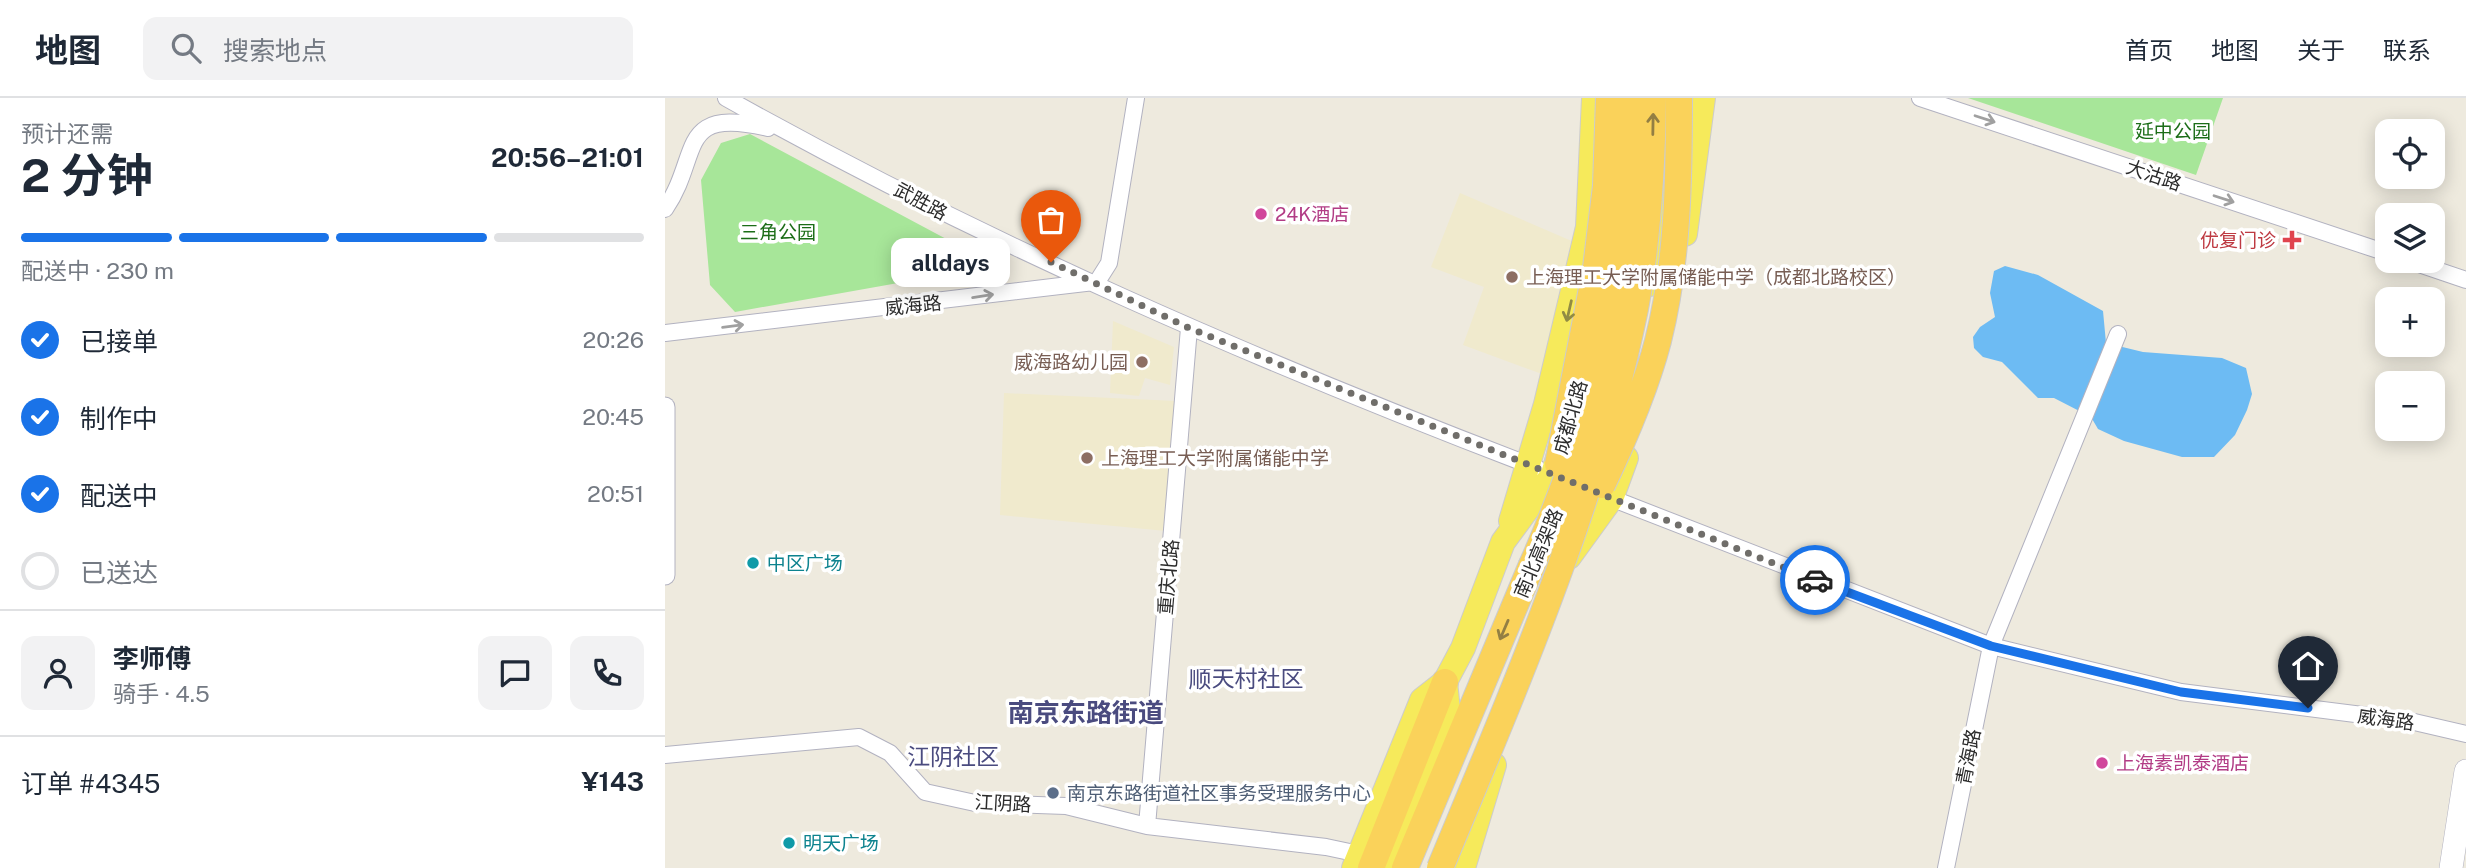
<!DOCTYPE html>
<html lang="zh">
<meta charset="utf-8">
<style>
body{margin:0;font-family:"Public Sans","Noto Sans SC",sans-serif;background:#f2f2f3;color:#1f2937;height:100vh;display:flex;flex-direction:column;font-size:26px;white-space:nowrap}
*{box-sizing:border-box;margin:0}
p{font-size:23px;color:#747a83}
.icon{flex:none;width:38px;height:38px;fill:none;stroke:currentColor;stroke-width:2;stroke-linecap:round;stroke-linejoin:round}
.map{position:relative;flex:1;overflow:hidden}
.panel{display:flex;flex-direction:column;background:#fff;width:665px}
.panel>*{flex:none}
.fabs{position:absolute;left:1710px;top:21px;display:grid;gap:14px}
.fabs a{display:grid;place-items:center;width:70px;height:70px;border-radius:14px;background:#fff;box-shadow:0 4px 18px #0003;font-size:35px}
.pin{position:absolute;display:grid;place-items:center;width:60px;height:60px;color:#fff;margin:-72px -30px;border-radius:50% 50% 50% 0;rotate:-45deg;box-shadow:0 0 7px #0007}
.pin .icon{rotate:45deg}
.courier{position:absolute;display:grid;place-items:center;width:70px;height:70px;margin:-35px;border:5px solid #1a73e8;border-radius:50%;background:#fff;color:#222;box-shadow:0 2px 9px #0007}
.bubble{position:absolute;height:49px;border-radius:14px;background:#fff;box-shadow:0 4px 18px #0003;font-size:23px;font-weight:700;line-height:49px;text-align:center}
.headline em{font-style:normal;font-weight:700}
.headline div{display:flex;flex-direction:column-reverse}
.headline{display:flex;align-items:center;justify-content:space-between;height:119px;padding:0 21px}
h1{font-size:46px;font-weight:700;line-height:52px}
.bar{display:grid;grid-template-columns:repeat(4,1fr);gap:10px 7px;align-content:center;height:84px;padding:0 21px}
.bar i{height:9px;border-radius:5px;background:#e0e1e3}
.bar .selected{background:#1a73e8}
.bar p{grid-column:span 4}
.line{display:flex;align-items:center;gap:18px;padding:0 21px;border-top:2px solid #e0e1e3}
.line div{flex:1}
.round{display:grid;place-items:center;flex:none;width:74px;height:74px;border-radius:14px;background:#f2f2f3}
ol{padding:0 21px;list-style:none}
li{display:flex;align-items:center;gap:21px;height:77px}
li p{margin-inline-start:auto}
li .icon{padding:7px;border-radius:50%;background:#1a73e8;color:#fff;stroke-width:4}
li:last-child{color:#747a83}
li i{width:38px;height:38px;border:4px solid #e0e1e3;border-radius:50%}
header{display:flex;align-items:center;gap:42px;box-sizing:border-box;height:98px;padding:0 35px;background:#fff;border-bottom:2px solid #e0e1e3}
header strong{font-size:33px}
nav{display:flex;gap:38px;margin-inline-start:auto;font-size:24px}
.search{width:490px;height:63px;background:#f2f2f3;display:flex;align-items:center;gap:18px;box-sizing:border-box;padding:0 24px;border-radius:14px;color:#747a83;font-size:26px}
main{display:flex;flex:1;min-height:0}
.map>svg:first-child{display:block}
</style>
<header>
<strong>地图</strong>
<div class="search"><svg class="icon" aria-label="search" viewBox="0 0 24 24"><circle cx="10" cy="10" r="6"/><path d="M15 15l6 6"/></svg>搜索地点</div>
<nav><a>首页</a><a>地图</a><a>关于</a><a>联系</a></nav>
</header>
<main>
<section class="panel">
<div class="headline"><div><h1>2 分钟</h1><p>预计还需</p></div><em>20:56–21:01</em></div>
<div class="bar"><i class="selected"></i><i class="selected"></i><i class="selected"></i><i></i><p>配送中 · 230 m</p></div>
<ol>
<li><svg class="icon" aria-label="check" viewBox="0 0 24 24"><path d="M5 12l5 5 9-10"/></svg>已接单<p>20:26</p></li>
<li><svg class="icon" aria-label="check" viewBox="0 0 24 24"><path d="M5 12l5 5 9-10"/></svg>制作中<p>20:45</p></li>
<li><svg class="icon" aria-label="check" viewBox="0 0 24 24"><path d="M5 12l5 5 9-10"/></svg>配送中<p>20:51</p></li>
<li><i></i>已送达</li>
</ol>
<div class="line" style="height:126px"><a class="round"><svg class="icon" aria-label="person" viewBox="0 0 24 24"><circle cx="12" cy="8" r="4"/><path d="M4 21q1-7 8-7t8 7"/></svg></a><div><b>李师傅</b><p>骑手 · 4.5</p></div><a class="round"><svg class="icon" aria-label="chat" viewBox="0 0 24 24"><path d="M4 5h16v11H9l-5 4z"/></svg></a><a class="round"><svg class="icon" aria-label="phone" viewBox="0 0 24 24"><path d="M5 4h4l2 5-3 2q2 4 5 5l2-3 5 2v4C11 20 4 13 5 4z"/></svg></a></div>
<div class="line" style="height:91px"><div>订单 #4345</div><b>¥143</b></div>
</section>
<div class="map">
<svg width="1801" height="770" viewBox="0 0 1801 770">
<rect width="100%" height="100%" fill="#eeeade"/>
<path fill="#f0eacd" d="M795,95L909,144L877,276L798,247L819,189L766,169Z
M448,223L509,249L505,287L480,280L474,298L445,295Z
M339,295L511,303L501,433L335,417Z"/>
<path fill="#a7e699" d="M1303,0H1558L1531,77Z
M85,36L285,143L278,177L70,214L45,187L36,82L56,45Z"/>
<path fill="#6dbbf3" d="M1340,168L1373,177L1438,213L1441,245L1478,254L1557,260L1581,270L1587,296L1582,312L1570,337L1549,359H1517L1459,343L1433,331L1426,319L1389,300H1373L1337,264L1318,259L1309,250L1308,239L1315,229L1330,219L1325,195L1329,173Z"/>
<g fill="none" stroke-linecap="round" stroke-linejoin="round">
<defs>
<path id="minor" d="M61,0C320,145 594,264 872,370
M1255,0L1722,155
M0,111C37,57 10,8 103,30
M1745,163L1801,182
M432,184L444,165L471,0
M0,235L429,184
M938,397L1326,548L1516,594L1745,623L1801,636
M0,657L194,639L225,655L260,694L269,696L310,705L401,708L482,728L661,749L694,756
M482,728L524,230
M1281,770L1326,548L1453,236"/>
<path id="tertiary" d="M0,309V477"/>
<path id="secondary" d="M1786,770L1801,673"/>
<path id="primary" d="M1020,136L1038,0
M985,186L1003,84
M846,423L881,306L923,129L929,0
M904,459L946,401L961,360
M689,770L757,602L780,584
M725,770L783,612L780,584L798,550L838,444L888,376L897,347
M798,770L829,667"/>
<path id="trunk" d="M706,770L780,584
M740,770L866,469"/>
</defs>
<use href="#minor" stroke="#b2b2c0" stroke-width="18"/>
<use href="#tertiary" stroke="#b2b2c0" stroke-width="21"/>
<use href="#secondary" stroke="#b2b2c0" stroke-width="24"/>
<use href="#primary" stroke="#ccc" stroke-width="26"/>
<use href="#trunk" stroke="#ccc" stroke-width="28"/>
<use href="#minor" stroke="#fff" stroke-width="16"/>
<use href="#tertiary" stroke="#fff" stroke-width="19"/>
<use href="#secondary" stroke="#fff" stroke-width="23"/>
<use href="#primary" stroke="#f6ea5b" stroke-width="24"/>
<use href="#trunk" stroke="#fad25a" stroke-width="26"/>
<defs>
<path id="trunk-bridge" d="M893,366L931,170L941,88L944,0
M937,387C959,341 980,293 993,243C1013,164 1014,81 1014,0
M866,469C933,318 972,166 966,0
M775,770C850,589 931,404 970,211C983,141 987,71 988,0"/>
</defs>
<use href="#trunk-bridge" stroke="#ccc" stroke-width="28" stroke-linecap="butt"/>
<use href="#trunk-bridge" stroke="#fad25a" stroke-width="26"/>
</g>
<defs><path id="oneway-shaft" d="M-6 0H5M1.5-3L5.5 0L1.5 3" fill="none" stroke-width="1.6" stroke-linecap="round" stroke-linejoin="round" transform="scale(1.75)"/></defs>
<g stroke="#a0a0a0">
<use href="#oneway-shaft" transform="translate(1320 21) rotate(18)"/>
<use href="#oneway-shaft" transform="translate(1559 101) rotate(18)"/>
<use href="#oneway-shaft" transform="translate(318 198) rotate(-9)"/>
<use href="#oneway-shaft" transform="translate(68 228) rotate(-7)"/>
</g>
<g stroke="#937f43">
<use href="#oneway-shaft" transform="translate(988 26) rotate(-89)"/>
<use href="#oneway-shaft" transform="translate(839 532) rotate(113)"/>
</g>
<use stroke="#918b44" href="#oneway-shaft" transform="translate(904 213) rotate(103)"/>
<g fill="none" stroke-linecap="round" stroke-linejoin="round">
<path stroke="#706e6a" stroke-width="7" stroke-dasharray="0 12.6" d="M386,164L524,230L1150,482"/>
<path stroke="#1a73e8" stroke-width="9" d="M1150,482L1326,548L1516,594L1643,610"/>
</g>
<g fill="#d1479c" stroke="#fff" stroke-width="2.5">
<circle cx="596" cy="116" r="7"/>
<circle cx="1437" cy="665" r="7"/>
</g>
<path fill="#e0444e" stroke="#fff" stroke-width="2.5" d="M1623.5 131.5h7v7h7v7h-7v7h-7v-7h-7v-7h7z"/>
<g fill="#8d6e63" stroke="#fff" stroke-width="2.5">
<circle cx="847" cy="179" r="7"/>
<circle cx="477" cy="264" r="7"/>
<circle cx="422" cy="360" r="7"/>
</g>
<g fill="#0f9aa8" stroke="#fff" stroke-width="2.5">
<circle cx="88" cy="465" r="7"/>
<circle cx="124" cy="745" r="7"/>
</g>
<circle fill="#5c6f8a" stroke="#fff" stroke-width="2.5" cx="388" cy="695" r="7"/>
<g text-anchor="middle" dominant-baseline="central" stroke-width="7" stroke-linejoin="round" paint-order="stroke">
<g font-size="19" fill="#1c6d18" stroke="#fff">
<text x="1508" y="33">延中公园</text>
<text x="113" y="134">三角公园</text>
</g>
<g font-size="19" fill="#2c2c2c" stroke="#fff">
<text transform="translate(1489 77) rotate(19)">大沽路</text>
<text transform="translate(256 103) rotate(28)">武胜路</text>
<text transform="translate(248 207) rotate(-6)">威海路</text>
<text transform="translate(905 319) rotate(-74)">成都北路</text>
<text transform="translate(873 455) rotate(-67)">南北高架路</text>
<text transform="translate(503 479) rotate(-85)">重庆北路</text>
<text transform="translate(1721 621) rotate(8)">威海路</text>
<text transform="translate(1303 659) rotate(-79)">青海路</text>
<text transform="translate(338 705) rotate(3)">江阴路</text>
</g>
<g font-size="19" fill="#b23c85" stroke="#fff" text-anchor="start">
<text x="610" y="116">24K酒店</text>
<text x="1451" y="665">上海素凯泰酒店</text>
</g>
<g font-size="19" fill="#be3a42" stroke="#fff" text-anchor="end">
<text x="1611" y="142">优复门诊</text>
</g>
<g font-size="19" fill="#785e54" stroke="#fff" text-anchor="start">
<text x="861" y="179">上海理工大学附属储能中学（成都北路校区）</text>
<text x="463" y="264" text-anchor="end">威海路幼儿园</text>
<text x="436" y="360">上海理工大学附属储能中学</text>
</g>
<g font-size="19" fill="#0d838f" stroke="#fff" text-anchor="start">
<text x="102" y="465">中区广场</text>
<text x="138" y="745">明天广场</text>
</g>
<g font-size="19" fill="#4e5e75" stroke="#fff" text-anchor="start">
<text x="402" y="695">南京东路街道社区事务受理服务中心</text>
</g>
<g font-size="23" fill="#4a4b7f" stroke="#fff">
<text x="581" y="580">顺天村社区</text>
<text x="288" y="658">江阴社区</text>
</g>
<g font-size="26" font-weight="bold" fill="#4a4b7f" stroke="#fff">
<text x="421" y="614">南京东路街道</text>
</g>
</g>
</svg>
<div class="fabs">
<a><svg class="icon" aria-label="locate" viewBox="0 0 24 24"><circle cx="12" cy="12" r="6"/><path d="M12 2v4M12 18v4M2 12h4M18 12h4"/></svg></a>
<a><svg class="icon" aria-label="layers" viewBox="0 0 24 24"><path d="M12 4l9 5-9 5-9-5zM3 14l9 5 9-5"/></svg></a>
<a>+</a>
<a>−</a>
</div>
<div class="pin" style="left:386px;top:164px;background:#ea580c"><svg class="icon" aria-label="bag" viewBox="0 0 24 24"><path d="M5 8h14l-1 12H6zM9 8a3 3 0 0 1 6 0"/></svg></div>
<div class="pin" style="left:1643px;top:610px;background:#1f2937"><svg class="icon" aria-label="home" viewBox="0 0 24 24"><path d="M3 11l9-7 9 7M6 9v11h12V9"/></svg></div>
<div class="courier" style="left:1150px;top:482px"><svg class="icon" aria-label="car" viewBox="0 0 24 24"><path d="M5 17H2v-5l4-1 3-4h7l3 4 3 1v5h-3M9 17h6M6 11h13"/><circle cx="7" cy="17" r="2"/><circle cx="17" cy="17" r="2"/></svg></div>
<div class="bubble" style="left:226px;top:140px;width:119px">alldays</div>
</div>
</main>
